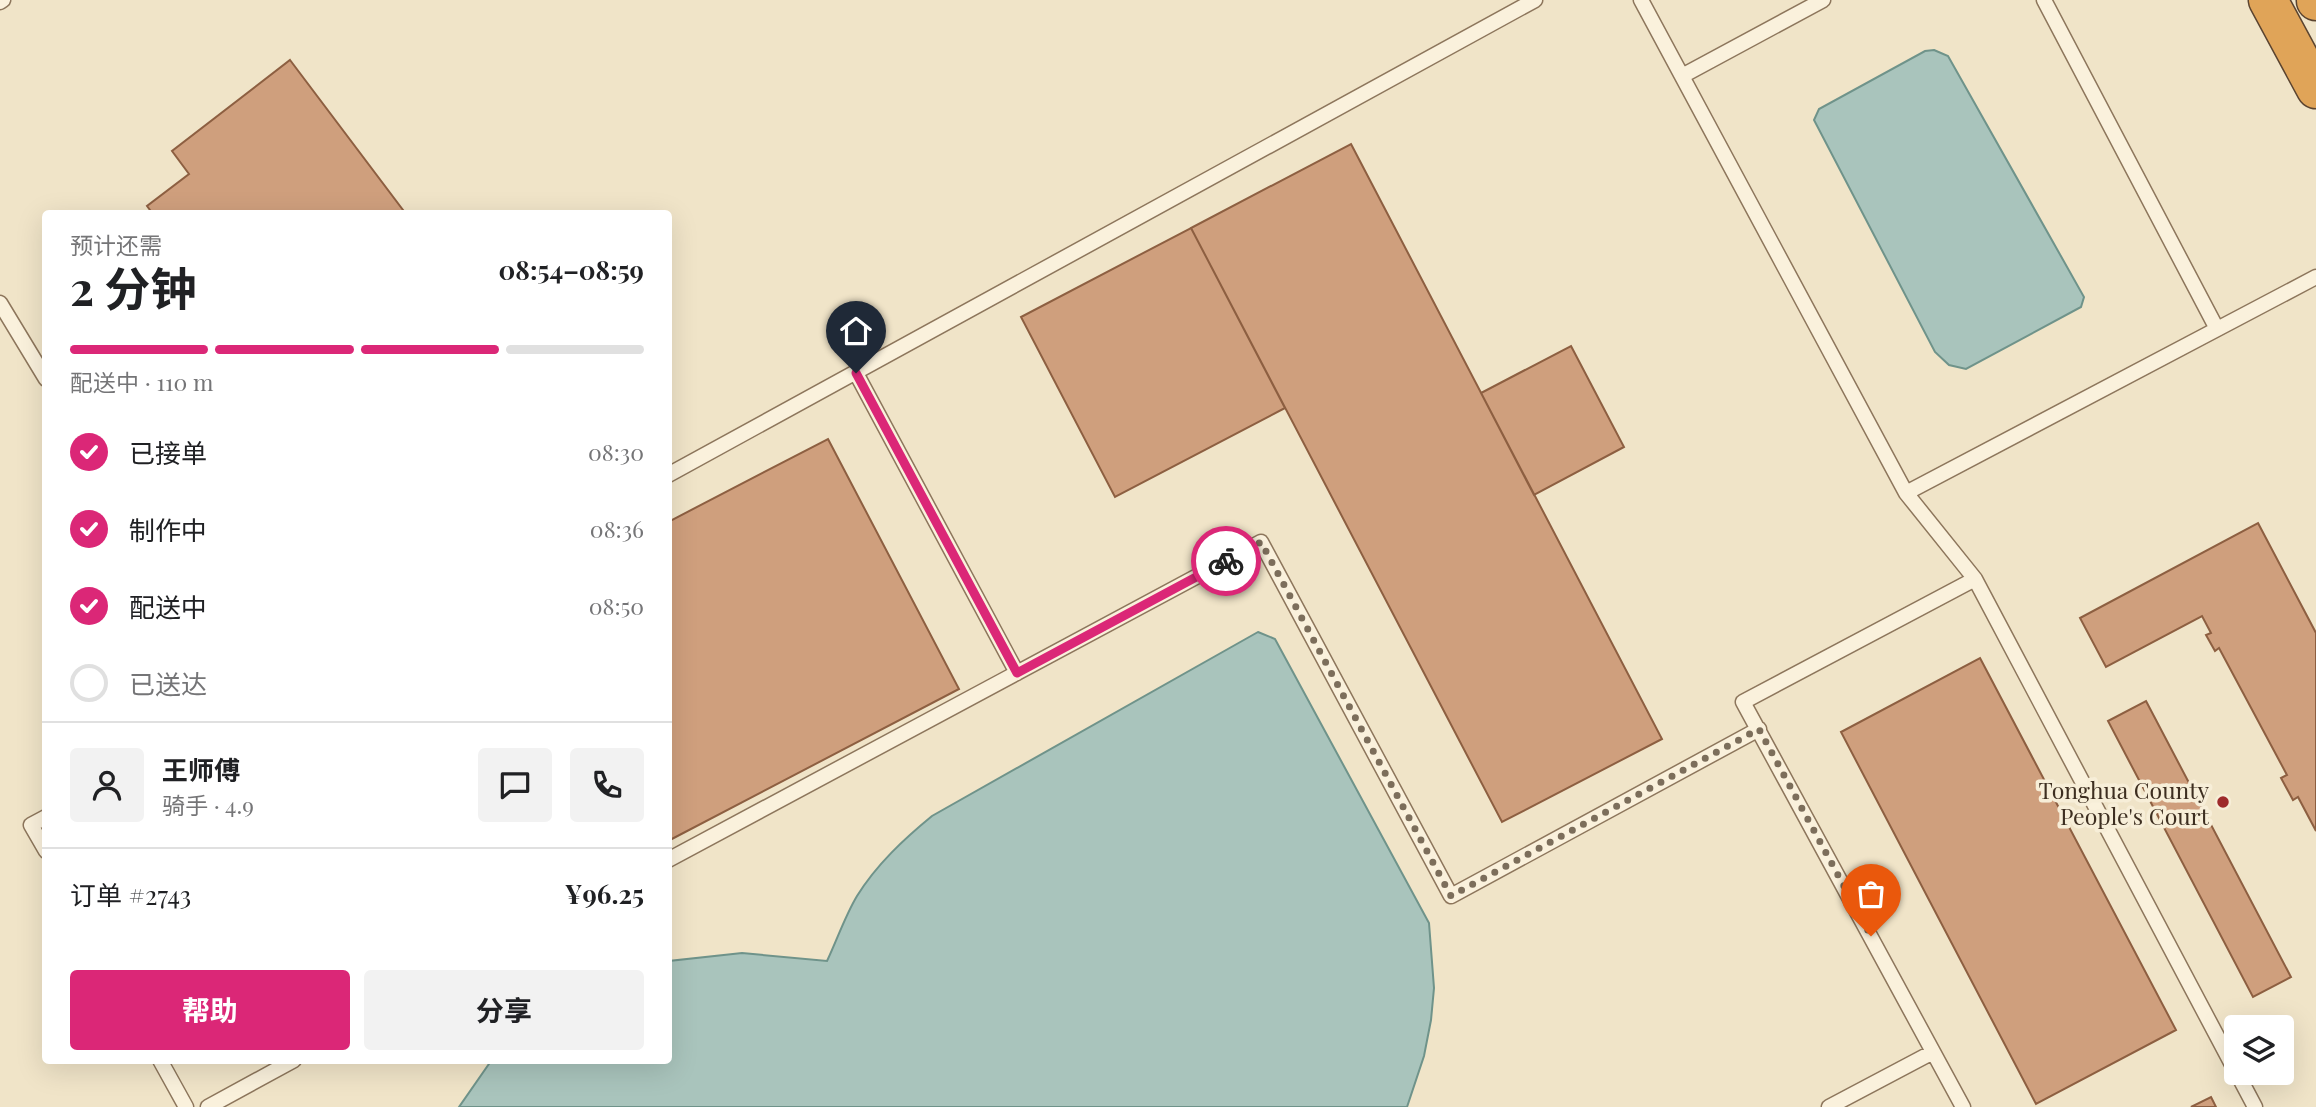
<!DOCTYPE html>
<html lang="zh">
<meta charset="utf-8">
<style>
body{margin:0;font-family:"Playfair Display","Noto Sans SC",serif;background:#f2f2f2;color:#202124;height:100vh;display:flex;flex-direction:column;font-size:26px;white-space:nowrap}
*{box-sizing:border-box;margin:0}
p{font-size:23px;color:#757577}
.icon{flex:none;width:38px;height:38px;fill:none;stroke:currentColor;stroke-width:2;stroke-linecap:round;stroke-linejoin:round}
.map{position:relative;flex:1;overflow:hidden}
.panel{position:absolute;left:42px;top:210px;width:630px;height:854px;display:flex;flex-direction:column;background:#fff;border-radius:7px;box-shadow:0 7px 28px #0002}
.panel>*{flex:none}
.tools{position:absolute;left:2224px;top:1015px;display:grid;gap:14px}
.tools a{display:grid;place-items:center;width:70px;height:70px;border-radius:7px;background:#fff;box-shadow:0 7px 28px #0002;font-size:35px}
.pin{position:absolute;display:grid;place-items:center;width:60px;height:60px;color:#fff;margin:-72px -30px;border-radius:50% 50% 50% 0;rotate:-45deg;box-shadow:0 0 7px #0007}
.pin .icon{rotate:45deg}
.courier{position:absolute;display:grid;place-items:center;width:70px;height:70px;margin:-35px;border:5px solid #db2777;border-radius:50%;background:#fff;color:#222;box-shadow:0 2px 9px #0007}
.head em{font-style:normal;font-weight:700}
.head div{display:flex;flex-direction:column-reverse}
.head{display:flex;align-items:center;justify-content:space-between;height:119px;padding:0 28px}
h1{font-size:46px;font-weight:700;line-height:52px}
.bar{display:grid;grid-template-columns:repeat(4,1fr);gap:10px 7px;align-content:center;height:84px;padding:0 28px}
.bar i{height:9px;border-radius:5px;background:#e0e0e0}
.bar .selected{background:#db2777}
.bar p{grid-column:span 4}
.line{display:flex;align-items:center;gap:18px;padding:0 28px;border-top:2px solid #e0e0e0}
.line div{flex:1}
.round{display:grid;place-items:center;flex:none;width:74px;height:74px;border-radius:7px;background:#f2f2f2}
ol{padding:0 28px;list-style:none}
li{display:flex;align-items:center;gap:21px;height:77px}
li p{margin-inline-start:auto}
li .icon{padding:7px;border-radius:50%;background:#db2777;color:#fff;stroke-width:4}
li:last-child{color:#757577}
li i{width:38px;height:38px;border:4px solid #e0e0e0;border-radius:50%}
.primary-button{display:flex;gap:14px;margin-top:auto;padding:14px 28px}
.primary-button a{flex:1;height:80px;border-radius:7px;background:#db2777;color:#fff;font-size:28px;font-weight:700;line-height:80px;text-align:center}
.primary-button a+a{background:#f2f2f2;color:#202124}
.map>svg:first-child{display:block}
</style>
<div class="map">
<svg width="2316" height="1107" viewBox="0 0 2316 1107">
<rect width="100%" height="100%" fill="#f0e4c8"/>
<path fill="#a9c4bc" stroke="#6f938a" stroke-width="2" d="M1934,50L1948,56L2084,297L2081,307L1966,369L1949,365L1935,352L1814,120L1819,109L1925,51Z
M1258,632L1275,639L1429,923L1434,988L1431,1020L1424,1056L1407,1107H459L491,1061L668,1060L669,961L742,953L827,961C837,940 845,916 857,896C877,864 904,839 932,816Z"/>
<path fill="#cf9f7d" stroke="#8d5f41" stroke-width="2" d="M290,60L406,214H153L147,206L189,174L172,151Z
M1351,144L1662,739L1502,822L1191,228Z
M1191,228L1285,408L1115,497L1021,317Z
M1571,346L1624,447L1534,495L1481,393Z
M828,439L959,689L668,841V522Z
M2258,523L2316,633V831L2298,797L2293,800L2281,778L2287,775L2219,648L2215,651L2206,635L2211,633L2202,616L2106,667L2080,618Z
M1980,658L2176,1030L2036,1104L1841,732Z
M2146,701L2291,977L2253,997L2108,721Z
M2211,1097L2216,1107H2191Z"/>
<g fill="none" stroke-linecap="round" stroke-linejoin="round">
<defs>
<path id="lane" d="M1641,0L1906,493L1975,579L2236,1072
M2044,0L2217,329
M0,2L3,0
M1682,76L1823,0
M0,303L46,379
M856,373L1017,673
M668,475L1535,0
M1906,493L2316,277
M46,817L31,825L46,851
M668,860L1261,542L1451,896L1759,729
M160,1060L186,1107
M2237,1073L2255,1107
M208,1107L294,1060
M1829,1107L1933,1052
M1963,1107L1743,702L1975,579"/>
<path id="highway" d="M2268,0L2316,89
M2316,0V1"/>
</defs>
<use href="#lane" stroke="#8d765c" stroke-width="17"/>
<use href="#highway" stroke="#5b4430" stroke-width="41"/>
<use href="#lane" stroke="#faf1dc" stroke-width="14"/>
<use href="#highway" stroke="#e0a458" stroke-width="38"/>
</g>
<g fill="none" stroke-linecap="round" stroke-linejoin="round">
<path stroke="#7c6e5b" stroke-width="7" stroke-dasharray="0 12.6" d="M1226,561L1261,542L1451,896L1759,729L1871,936"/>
<path stroke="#db2777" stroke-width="9" d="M856,373L1017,673L1226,561"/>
</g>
<circle fill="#9e2a2b" stroke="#f7eed8" stroke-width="2.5" cx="2223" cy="802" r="7"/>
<g text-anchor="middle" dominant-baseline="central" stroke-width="7" stroke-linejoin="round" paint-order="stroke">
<g font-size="23" fill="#3d2e20" stroke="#f7eed8" text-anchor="end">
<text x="2209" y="789">Tonghua County<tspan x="2209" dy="26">People's Court</tspan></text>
</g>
</g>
</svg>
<div class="tools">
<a><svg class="icon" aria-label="layers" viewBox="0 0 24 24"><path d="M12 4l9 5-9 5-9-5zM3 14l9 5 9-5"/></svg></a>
</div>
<div class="pin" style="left:1871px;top:936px;background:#ea580c"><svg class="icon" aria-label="bag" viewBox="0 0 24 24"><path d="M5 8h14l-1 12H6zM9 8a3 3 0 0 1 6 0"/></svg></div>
<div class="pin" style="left:856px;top:373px;background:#1f2937"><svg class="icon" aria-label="home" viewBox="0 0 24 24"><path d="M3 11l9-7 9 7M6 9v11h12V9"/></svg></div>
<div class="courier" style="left:1226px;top:561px"><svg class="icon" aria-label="bike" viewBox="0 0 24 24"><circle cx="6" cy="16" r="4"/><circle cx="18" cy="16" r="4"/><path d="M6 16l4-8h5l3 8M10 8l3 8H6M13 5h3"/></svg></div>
<section class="panel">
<div class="head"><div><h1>2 分钟</h1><p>预计还需</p></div><em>08:54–08:59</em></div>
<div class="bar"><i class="selected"></i><i class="selected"></i><i class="selected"></i><i></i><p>配送中 · 110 m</p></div>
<ol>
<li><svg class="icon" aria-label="check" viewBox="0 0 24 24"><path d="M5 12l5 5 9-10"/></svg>已接单<p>08:30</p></li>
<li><svg class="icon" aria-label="check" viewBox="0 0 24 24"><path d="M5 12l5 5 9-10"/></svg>制作中<p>08:36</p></li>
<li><svg class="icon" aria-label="check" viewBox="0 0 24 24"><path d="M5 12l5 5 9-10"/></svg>配送中<p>08:50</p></li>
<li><i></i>已送达</li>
</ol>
<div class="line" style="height:126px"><a class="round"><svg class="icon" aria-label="person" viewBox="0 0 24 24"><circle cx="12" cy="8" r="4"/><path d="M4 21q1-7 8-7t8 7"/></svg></a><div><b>王师傅</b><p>骑手 · 4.9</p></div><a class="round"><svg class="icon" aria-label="chat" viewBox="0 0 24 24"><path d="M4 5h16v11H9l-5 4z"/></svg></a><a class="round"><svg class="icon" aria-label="phone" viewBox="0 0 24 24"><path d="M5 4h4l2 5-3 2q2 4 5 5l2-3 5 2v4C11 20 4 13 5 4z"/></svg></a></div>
<div class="line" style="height:91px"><div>订单 #2743</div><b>¥96.25</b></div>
<div class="primary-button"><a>帮助</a><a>分享</a></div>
</section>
</div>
